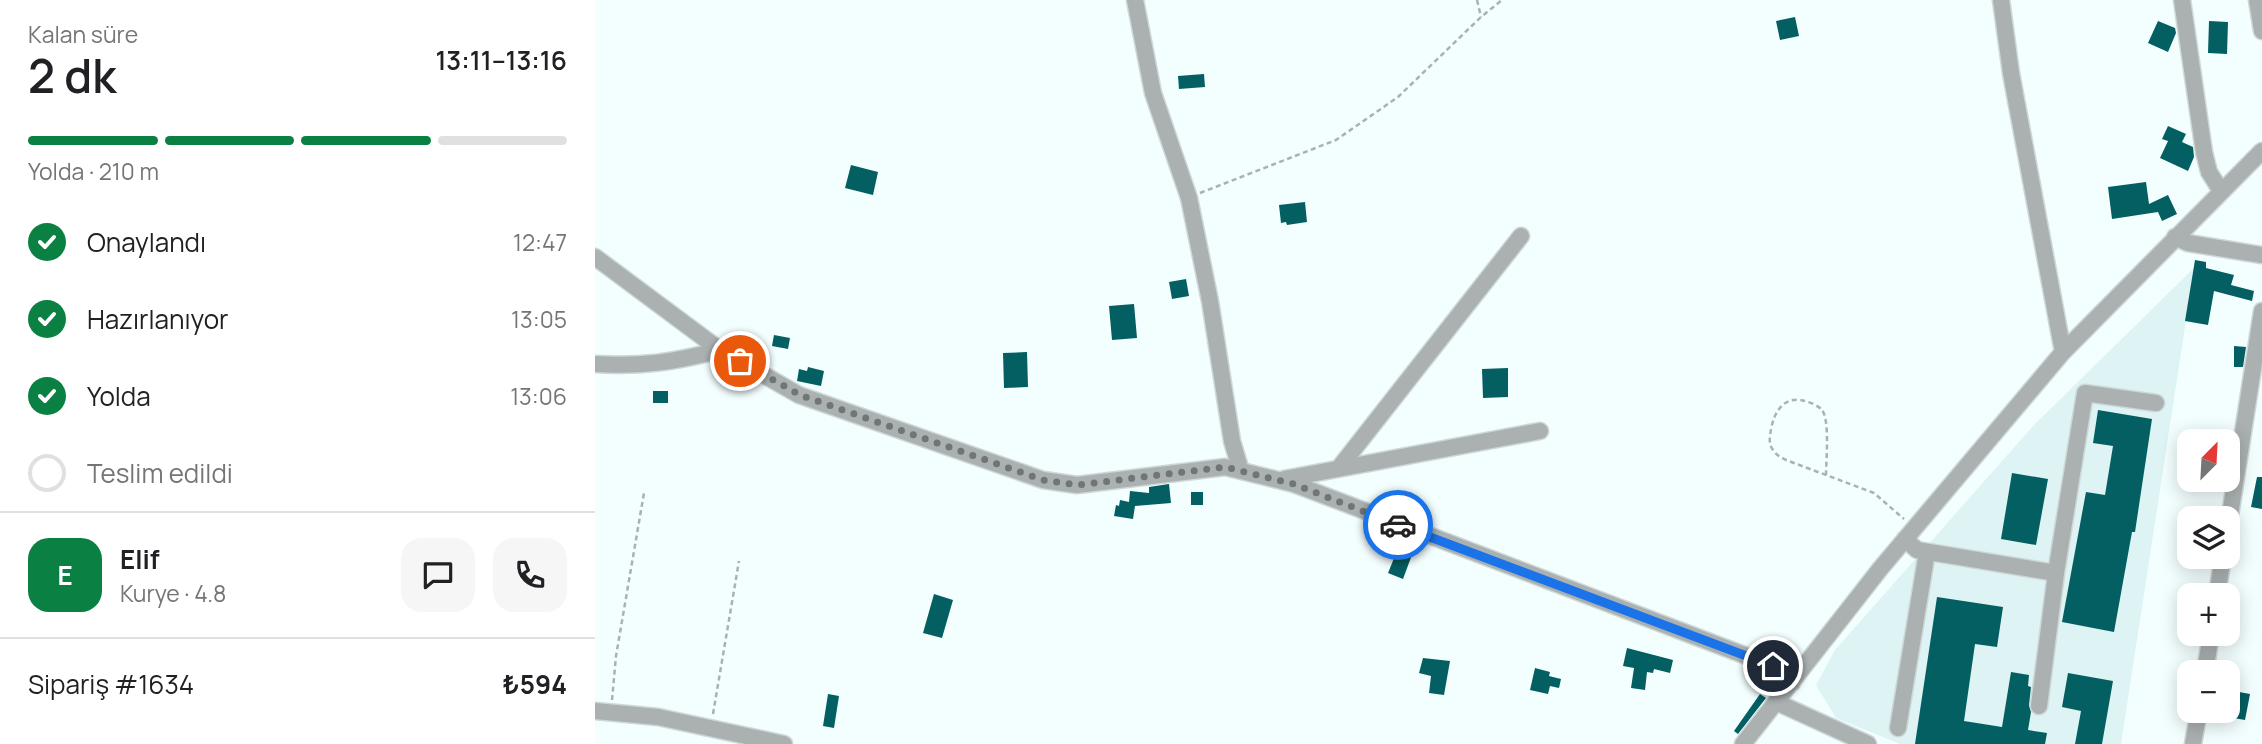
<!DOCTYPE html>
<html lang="tr">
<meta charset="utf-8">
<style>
body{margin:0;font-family:Manrope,sans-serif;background:#f6f6f6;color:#202124;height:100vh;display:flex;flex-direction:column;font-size:26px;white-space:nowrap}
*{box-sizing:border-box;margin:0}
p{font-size:23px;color:#757577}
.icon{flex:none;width:38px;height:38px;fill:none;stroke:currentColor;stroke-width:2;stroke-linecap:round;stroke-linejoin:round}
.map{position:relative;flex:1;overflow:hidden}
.side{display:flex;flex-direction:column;background:#fff;width:595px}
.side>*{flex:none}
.needle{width:46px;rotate:24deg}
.controls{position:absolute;left:1582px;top:429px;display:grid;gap:14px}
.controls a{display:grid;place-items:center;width:63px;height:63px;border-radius:14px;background:#fff;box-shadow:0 4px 18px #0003;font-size:35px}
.pin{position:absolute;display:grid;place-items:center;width:60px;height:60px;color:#fff;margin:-30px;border:4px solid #fff;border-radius:50%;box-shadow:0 2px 7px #0007}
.courier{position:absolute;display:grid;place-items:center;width:70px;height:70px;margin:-35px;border:5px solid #1a73e8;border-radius:50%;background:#fff;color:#222;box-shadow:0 2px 9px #0007}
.overview em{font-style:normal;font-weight:600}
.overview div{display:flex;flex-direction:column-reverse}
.overview{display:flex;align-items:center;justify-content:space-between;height:119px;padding:0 28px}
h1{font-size:46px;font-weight:600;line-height:52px}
.bar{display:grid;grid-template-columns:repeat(4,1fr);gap:10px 7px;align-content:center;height:84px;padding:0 28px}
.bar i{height:9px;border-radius:5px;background:#e0e0e0}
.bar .selected{background:#0b8043}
.bar p{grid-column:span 4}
.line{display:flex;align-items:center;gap:18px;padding:0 28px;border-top:2px solid #e0e0e0}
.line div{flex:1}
.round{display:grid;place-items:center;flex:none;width:74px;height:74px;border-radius:21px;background:#f6f6f6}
ol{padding:0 28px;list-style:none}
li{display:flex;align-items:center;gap:21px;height:77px}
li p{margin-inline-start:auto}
li .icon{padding:7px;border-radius:50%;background:#0b8043;color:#fff;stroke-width:4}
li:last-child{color:#757577}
li i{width:38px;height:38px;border:4px solid #e0e0e0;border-radius:50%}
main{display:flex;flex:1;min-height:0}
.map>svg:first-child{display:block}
</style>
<main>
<section class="side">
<div class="overview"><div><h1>2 dk</h1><p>Kalan süre</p></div><em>13:11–13:16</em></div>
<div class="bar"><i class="selected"></i><i class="selected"></i><i class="selected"></i><i></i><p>Yolda · 210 m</p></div>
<ol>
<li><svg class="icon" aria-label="check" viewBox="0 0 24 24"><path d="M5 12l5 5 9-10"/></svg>Onaylandı<p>12:47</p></li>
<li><svg class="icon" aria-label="check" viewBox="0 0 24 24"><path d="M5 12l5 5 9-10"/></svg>Hazırlanıyor<p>13:05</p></li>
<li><svg class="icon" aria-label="check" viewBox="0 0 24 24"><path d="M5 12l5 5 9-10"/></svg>Yolda<p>13:06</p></li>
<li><i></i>Teslim edildi</li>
</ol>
<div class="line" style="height:126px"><b class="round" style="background:#0b8043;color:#fff">E</b><div><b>Elif</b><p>Kurye · 4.8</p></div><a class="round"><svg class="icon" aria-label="chat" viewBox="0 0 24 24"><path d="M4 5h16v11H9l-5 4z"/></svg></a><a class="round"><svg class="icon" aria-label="phone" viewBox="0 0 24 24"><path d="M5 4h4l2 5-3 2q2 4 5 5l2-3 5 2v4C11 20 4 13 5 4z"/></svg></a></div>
<div class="line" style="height:91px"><div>Sipariş #1634</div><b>₺594</b></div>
</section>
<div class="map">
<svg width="1667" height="744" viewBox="0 0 1667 744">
<rect width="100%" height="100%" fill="#f3feff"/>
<path fill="#def3f3" d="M1599,268L1526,744H1305L1241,718L1221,685L1240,650L1438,426Z"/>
<path fill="#035f62" d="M1200,17L1204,36L1185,40L1181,21Z
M1563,21L1580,28L1581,33L1573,52L1553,43Z
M1614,21L1633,22L1632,54L1613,53Z
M609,74L610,87L584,89L583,76Z
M1573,126L1591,134L1587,142L1598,147L1599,157L1593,171L1565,158L1573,141L1567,139Z
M256,165L283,172L278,195L250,188Z
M1551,182L1554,204L1573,195L1582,214L1567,221L1563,212L1517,219L1513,187Z
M710,202L712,222L692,225L691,222L686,223L684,205Z
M1600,260L1611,262V268L1639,275L1636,285L1659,291L1657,301L1619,291L1613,325L1590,321Z
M591,279L594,296L577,299L574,282Z
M539,304L542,338L517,340L514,306Z
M179,335L195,338L193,349L177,346Z
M1639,346L1651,347L1648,367H1639Z
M432,352L433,387L409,388L408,353Z
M213,367L229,371L226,386L202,381L204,369L212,371Z
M913,368V397L888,398L887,369Z
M58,391H73V403H58Z
M1503,410L1557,419L1540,532H1537L1519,632L1467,622L1491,492L1510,495L1518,446L1498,443Z
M1417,473L1453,479L1441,545L1406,539Z
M1662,477H1667V509L1656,507Z
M574,484L576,503L540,506L538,519L519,516L521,505L524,506L525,500L534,502L535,491L554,493V487Z
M596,492H608V505H596Z
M804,546L818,552L808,579L793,573Z
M339,594L358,600L347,638L328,633Z
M1342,597L1408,607L1402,647L1380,644L1369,721L1407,727L1416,672L1434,675L1433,686L1436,687L1434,705L1436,712L1433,730L1452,733L1450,744H1320Z
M1032,648L1078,660L1075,673L1059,669L1058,673L1052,672L1050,690L1036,688L1039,668L1028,666Z
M828,658L855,661L849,695L834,693L836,676L824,673Z
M940,668L955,672L954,676L966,679L964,688L955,686L953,694L935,690Z
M1473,673L1518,681L1507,744H1480L1486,711L1467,707Z
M1633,690L1655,694L1650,720L1633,717Z
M233,694L244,696L239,728L228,726Z
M1165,694L1171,698L1143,734L1139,731Z"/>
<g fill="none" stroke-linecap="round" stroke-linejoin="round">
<defs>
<path id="minor" d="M540,0L558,93L594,198L615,301L637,441L646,471
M1406,0L1416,73L1468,352
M1587,0L1609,152L1614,172L1626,191
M1662,0L1667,31
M1580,237L1593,243L1667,255
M0,257L125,350L204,395L448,480L482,485L630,467L699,484L1178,666L1197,683
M0,364C46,367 80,362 125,350
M744,468L926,236
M689,479L945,431
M1633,528L1667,311
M1310,539L1322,550L1461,573
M1622,595L1628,556
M1610,672L1616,634
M1444,706L1461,573L1490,393L1561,403
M0,711L63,717L189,744
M1303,728L1332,552
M1148,744L1181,702
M1273,744L1181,702L1285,569L1468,352L1667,151
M1598,744L1604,710"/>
</defs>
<use href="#minor" stroke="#ced8d9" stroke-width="19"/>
<path stroke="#a9b1b2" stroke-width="2.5" stroke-dasharray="5 3.5" stroke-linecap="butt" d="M882,0L886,17
M605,193L741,140L803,97L886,17L907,0
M1231,475C1231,462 1235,420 1227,410C1225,407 1217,403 1213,402C1191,394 1180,409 1176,429C1175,436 1173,443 1178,450C1181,455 1186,457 1191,460L1279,493L1309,519
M17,700L21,656L49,493
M118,714L144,561"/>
<use href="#minor" stroke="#abb0b0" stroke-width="16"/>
</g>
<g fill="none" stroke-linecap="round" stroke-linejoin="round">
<path stroke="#6f7676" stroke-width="7" stroke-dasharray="0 12.6" d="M145,361L205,395L448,480L482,485L630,467L699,484L803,525"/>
<path stroke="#1a73e8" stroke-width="9" d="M803,525L1178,666"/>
</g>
</svg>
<div class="controls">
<a><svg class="needle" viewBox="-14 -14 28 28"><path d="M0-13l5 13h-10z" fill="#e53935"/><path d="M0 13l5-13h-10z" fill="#757577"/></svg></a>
<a><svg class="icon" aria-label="layers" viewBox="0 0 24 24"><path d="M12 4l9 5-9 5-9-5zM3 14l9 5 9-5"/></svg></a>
<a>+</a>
<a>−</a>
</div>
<div class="pin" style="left:145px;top:361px;background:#ea580c"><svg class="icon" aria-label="bag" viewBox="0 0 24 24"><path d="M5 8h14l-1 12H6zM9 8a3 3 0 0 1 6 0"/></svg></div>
<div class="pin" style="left:1178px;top:666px;background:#1f2937"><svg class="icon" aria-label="home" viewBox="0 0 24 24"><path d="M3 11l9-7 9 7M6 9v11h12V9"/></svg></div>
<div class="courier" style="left:803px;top:525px"><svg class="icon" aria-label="car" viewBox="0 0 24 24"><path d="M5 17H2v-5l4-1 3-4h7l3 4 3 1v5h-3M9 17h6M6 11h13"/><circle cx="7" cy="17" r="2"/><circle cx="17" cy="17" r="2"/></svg></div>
</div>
</main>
